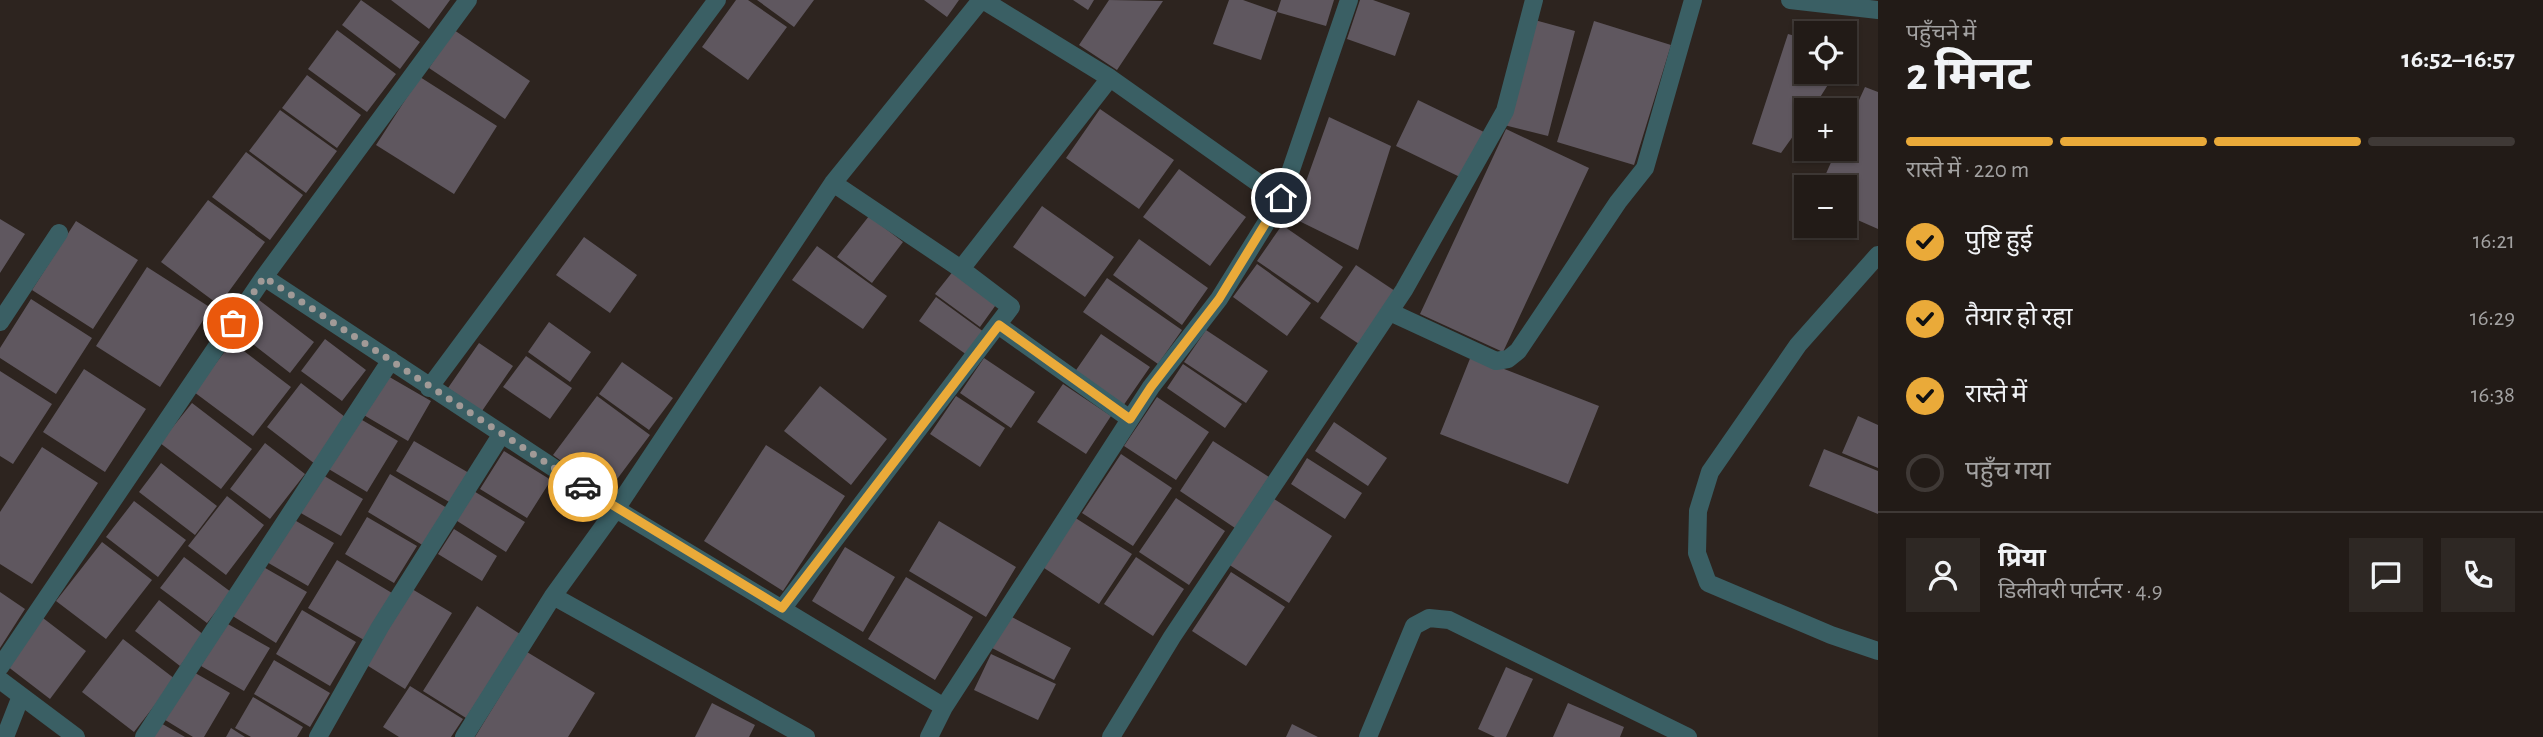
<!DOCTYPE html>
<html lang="hi">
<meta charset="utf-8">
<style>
body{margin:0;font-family:"Alegreya Sans","Noto Sans Devanagari",sans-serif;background:#2e2824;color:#f1f3f6;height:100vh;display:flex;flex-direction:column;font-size:26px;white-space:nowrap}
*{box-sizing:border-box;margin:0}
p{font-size:23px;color:#a2a1a1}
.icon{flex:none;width:38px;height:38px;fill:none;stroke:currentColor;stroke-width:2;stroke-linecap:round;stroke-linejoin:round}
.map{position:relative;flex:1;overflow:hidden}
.panel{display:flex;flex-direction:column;background:#221b17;width:665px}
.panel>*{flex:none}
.buttons{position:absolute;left:1794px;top:21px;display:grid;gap:14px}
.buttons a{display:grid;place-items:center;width:63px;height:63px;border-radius:0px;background:#221b17;box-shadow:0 2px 5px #0004,0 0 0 2px #3f3936;font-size:35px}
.pin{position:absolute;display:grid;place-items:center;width:60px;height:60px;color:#fff;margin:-30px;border:4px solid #fff;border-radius:50%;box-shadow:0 2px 7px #0007}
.courier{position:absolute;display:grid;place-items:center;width:70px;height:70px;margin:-35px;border:5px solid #eaaa39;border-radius:50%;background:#fff;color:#222;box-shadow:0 2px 9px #0007}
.overview em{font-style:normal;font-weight:700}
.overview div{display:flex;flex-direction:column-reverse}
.overview{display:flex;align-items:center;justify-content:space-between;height:119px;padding:0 28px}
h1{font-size:46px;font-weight:700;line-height:52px}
.bar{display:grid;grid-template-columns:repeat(4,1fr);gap:10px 7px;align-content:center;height:84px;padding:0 28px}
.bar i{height:9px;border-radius:5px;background:#3f3936}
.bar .current{background:#eaaa39}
.bar p{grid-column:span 4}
.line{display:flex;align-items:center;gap:18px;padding:0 28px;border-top:2px solid #3f3936}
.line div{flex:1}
.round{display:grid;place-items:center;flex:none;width:74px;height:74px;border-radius:0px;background:#2e2824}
ol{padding:0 28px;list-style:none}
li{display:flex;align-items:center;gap:21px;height:77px}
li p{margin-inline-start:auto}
li .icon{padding:7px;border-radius:50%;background:#eaaa39;color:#111;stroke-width:4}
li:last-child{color:#a2a1a1}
li i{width:38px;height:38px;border:4px solid #3f3936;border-radius:50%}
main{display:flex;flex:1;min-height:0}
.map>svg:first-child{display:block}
</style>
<main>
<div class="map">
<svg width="1878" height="737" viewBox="0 0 1878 737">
<rect width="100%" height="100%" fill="#2d241f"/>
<path fill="#5f575f" d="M361,0L420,42L400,69L342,25Z
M391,0H450L429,29Z
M736,0H748L787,27L748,80L702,47Z
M757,0H814L794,27Z
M924,0H959L947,17Z
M1073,0H1094L1088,10Z
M1109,0L1163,1L1117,70L1079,45Z
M1229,0H1243L1277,12L1281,0H1334L1326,26L1277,12L1261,60L1213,44Z
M1360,0H1373L1410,13L1395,56L1347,39Z
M1531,19L1575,31L1548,136L1504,125Z
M1594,21L1671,45L1634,165L1557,142Z
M337,30L396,74L367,112L308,69Z
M454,30L530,81L505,119L429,68Z
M1788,34L1806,39V72H1836L1812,110H1806V118L1781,153L1752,144Z
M307,75L361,115L337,148L282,108Z
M420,77L497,126L454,194L376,145Z
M1865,87L1878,92V229L1844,214V187H1820L1837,149H1844V133Z
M1418,100L1486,133L1464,179L1396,146Z
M1100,109L1174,160L1139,209L1066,158Z
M280,110L337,151L306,193L249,151Z
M1329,117L1391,146L1358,250L1293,218Z
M1506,129L1589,168L1503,352L1420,314Z
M246,152L303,195L270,240L212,197Z
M1179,169L1246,217L1210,266L1143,217Z
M208,200L265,242L219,305L161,262Z
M1042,206L1114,257L1085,297L1013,247Z
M869,216L903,242L872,283L837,257Z
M0,219L25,234L0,273Z
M76,221L138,260L93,329L32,290Z
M1282,225L1343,267L1318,303L1257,261Z
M584,237L637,275L610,313L556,275Z
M1139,239L1208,288L1182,325L1113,275Z
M817,246L887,296L863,329L792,280Z
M1257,264L1311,303L1287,336L1233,297Z
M1356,265L1395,291L1359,344L1320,318Z
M147,267L211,308L160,387L96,346Z
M954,270L998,302L980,327L935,294Z
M1107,278L1182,330L1158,364L1083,312Z
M936,297L984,332L967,355L919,321Z
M31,299L92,338L56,394L0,358V348Z
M259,300L314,342L290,373L236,331Z
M549,322L591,352L570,382L528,352Z
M1206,330L1268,371L1246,403L1184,362Z
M1101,334L1150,367L1123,406L1074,373Z
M325,339L366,370L342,401L301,371Z
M232,342L291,387L253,436L194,392Z
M479,343L513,366L482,411L448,388Z
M526,356L572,388L550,419L503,387Z
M1471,356L1599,406L1568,484L1440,434Z
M984,358L1035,392L1011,428L960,393Z
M622,362L673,398L649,430L599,394Z
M1183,364L1242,404L1225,428L1167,388Z
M84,369L146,409L105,472L43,432Z
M0,371L52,404L13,464L0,456Z
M386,375L431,401L408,441L362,414Z
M301,383L349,420L315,464L267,427Z
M1063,384L1111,416L1086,454L1037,422Z
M820,386L887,439L851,485L784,431Z
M597,396L650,435L606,494L553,455Z
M956,396L1005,428L980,467L930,434Z
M1157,397L1209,432L1176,480L1124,446Z
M192,403L252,449L221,489L160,443Z
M1858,416L1878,425V468L1842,453Z
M357,417L398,441L367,492L327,468Z
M1334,422L1387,458L1368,486L1315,451Z
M414,441L469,473L451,503L396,471Z
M1213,441L1269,477L1235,528L1180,491Z
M265,443L305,474L270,519L230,489Z
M766,445L845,496L783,591L704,541Z
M42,447L98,483L32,584L0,564V512Z
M1824,449L1878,471V514L1809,486Z
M504,451L551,480L527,518L480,489Z
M1121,454L1172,488L1133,546L1082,513Z
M1307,458L1362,493L1345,519L1291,484Z
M161,463L217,506L195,535L139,492Z
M321,474L363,499L341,536L299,512Z
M390,474L447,508L424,546L368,512Z
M472,490L525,522L506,552L454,519Z
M227,496L264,525L226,575L188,546Z
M1271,497L1332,536L1289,603L1228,564Z
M1176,498L1225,531L1189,585L1139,552Z
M134,501L186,540L158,577L106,537Z
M367,517L417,546L394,583L345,554Z
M1074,517L1132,554L1099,604L1041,566Z
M291,518L334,543L308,586L265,561Z
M939,521L1016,567L986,617L909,571Z
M454,529L497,556L482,581L438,554Z
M102,542L152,580L106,639L56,601Z
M845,547L895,577L863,632L812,601Z
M184,557L231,592L207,623L160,588Z
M1136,557L1184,589L1153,636L1104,604Z
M337,560L392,593L364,640L308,608Z
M260,565L307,592L276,643L231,615Z
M1231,572L1285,607L1246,666L1192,631Z
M906,577L973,617L935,680L868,639Z
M412,589L452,613L405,689L365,664Z
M0,592L25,609L0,648Z
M159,600L204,635L180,666L135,631Z
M477,606L520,634L466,718L423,691Z
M302,610L356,642L330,686L276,654Z
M1008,615L1071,648L1054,680L992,648Z
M43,618L86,651L50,699L7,666Z
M226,623L270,648L244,691L201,666Z
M123,639L175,679L134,732L82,692Z
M527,652L595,693L568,737H475Z
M991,654L1056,684L1038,720L974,690Z
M274,660L330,693L310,727L254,694Z
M1506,667L1533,679L1506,737H1495L1478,729Z
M190,670L230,693L204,737H193L162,718Z
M410,686L463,719L451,737H399L383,727Z
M253,697L303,727L297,737H251L235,728Z
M712,703L755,725L749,737H695Z
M1568,703L1624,727L1620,737H1553Z
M159,722L185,737H150Z
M1292,724L1318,737H1286Z
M231,728L245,737H226Z"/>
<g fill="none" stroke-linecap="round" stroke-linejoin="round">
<path stroke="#3a5f64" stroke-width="18" d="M983,0L1110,78L1281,199
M1878,255L1798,345L1710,472L1698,511L1697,553L1708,583L1831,635L1878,651
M961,269L1110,78
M264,277L616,509L944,707
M1390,312L1496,361L1508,359L1518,351L1618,202L1645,168L1693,0
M0,322L59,233
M998,325L1130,419
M429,388L717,0
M553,596L806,737
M782,609L1011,307L961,269L833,183
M0,667L264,277L468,0
M0,680L76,737
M5,737L21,696
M144,737L391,360
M318,737L380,627L501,435
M464,737L553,596L616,509L833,183L981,0
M929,737L944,707L1151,387L1219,299L1281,199L1349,0
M1111,737L1172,637L1404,290L1505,111L1534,0
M1368,737L1414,626L1429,618L1449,620L1688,737"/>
<path stroke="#3a5f64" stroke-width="18" d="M1790,0L1878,10"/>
</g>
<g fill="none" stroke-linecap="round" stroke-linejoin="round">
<path stroke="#a19a97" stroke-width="7" stroke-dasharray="0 12.6" d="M233,323L264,277L583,487"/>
<path stroke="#eaaa39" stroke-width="9" d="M583,487L782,608L999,325L1130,419L1151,387L1219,299L1281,198"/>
</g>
</svg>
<div class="buttons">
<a><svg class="icon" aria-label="locate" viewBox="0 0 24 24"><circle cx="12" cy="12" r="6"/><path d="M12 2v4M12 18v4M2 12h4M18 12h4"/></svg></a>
<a>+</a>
<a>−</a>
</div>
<div class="pin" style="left:233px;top:323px;background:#ea580c"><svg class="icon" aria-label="bag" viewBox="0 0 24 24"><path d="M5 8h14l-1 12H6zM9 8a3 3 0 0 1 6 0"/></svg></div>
<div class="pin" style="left:1281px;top:198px;background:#1f2937"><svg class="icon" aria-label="home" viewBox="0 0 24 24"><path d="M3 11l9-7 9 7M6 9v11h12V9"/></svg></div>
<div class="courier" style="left:583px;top:487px"><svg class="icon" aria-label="car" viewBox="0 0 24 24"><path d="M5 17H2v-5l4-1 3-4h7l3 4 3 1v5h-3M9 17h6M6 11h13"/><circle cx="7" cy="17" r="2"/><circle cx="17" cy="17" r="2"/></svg></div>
</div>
<section class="panel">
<div class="overview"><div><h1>2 मिनट</h1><p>पहुँचने में</p></div><em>16:52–16:57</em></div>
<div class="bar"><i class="current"></i><i class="current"></i><i class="current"></i><i></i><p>रास्ते में · 220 m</p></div>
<ol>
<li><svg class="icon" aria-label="check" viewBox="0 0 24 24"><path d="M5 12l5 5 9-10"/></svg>पुष्टि हुई<p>16:21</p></li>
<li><svg class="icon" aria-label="check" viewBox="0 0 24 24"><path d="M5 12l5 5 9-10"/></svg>तैयार हो रहा<p>16:29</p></li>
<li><svg class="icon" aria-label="check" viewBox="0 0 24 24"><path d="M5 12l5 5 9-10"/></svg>रास्ते में<p>16:38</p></li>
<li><i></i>पहुँच गया</li>
</ol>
<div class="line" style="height:126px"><a class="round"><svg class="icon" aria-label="person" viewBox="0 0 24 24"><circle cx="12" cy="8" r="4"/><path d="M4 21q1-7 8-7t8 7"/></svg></a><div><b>प्रिया</b><p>डिलीवरी पार्टनर · 4.9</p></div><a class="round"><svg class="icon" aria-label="chat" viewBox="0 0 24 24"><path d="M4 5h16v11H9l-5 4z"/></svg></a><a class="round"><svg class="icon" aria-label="phone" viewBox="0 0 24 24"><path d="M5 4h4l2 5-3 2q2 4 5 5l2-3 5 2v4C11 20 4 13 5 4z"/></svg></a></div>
</section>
</main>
